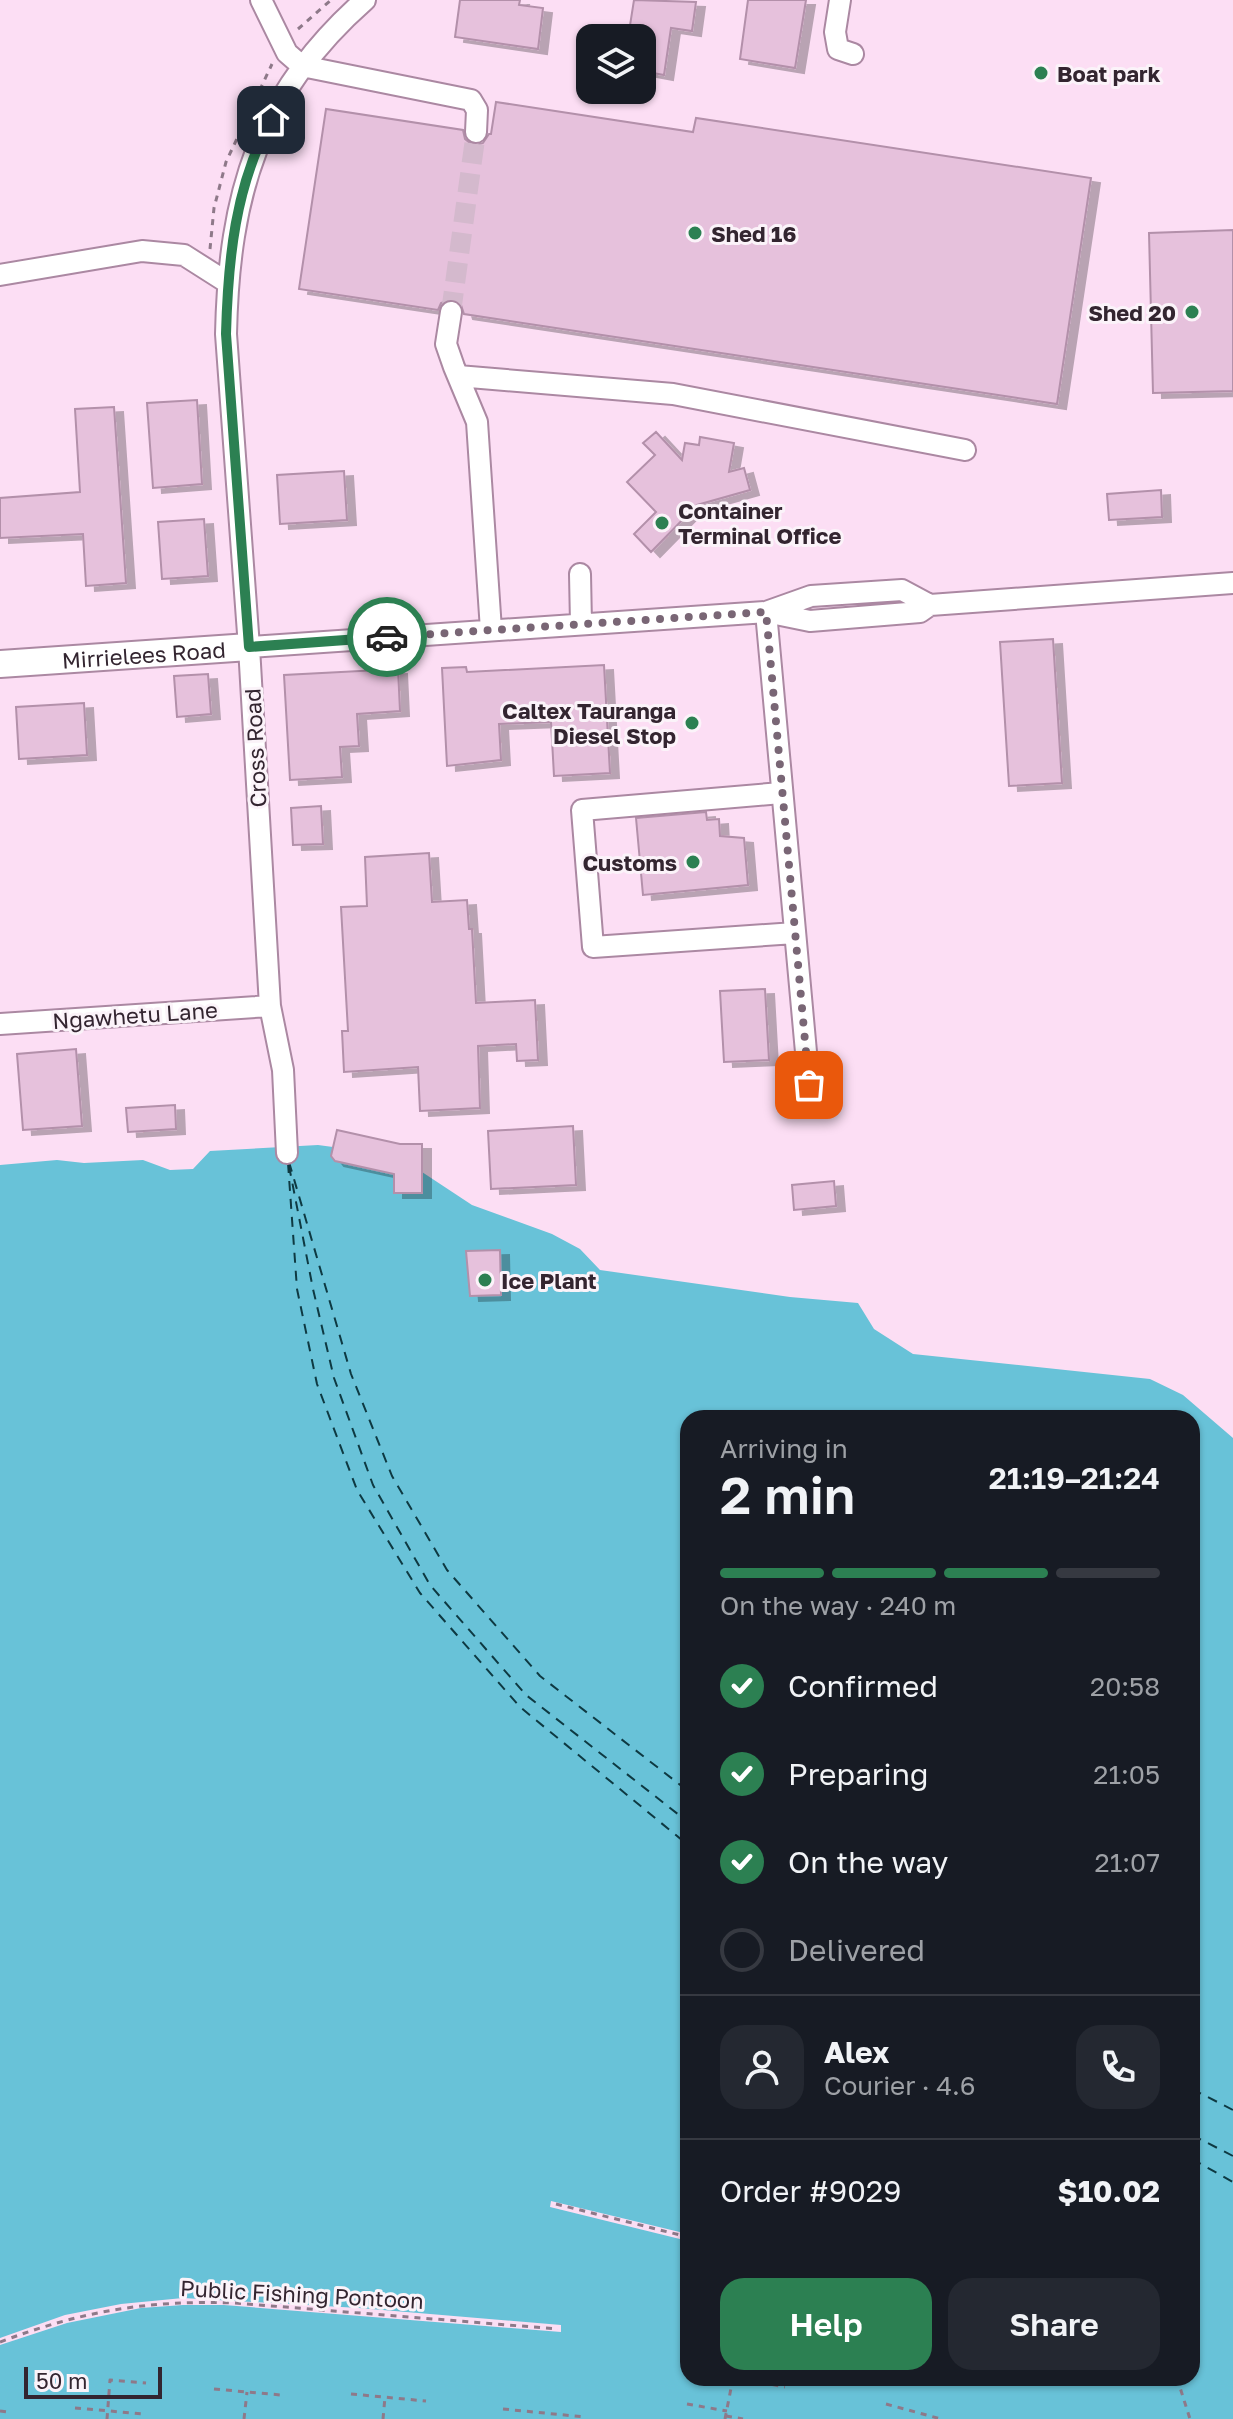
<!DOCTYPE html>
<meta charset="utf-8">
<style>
body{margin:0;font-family:"Golos Text",sans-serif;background:#242831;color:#f1f3f6;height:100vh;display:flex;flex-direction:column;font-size:30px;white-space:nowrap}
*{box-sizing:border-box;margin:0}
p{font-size:26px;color:#9ea1a6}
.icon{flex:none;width:44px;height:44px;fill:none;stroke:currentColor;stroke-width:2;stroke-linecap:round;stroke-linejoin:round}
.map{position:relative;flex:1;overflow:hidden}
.panel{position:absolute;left:680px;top:1410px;width:520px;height:976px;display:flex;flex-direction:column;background:#171b24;border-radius:24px;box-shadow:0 2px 6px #0004}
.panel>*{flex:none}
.buttons{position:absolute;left:576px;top:24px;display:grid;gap:16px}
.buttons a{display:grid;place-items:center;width:80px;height:80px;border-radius:16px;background:#171b24;box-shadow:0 2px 6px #0004;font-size:40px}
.scale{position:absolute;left:24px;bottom:20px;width:138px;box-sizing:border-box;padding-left:8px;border:4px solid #332530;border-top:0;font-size:22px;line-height:28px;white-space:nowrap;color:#332530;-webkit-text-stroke:6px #fbf3f9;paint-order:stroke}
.pin{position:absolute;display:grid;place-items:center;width:68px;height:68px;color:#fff;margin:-34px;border-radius:16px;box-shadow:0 4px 12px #0006}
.courier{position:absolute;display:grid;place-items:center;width:80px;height:80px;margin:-40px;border:6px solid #2c8052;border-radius:50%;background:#fff;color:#222;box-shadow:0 2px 10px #0007}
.overview em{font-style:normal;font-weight:600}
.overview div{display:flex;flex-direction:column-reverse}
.overview{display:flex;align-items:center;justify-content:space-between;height:136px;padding:0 40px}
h1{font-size:52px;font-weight:600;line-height:60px}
.bar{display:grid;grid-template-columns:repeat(4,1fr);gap:12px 8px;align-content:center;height:96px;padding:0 40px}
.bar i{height:10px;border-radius:6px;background:#363941}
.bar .selected{background:#2c8052}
.bar p{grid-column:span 4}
.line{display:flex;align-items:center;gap:20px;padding:0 40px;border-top:2px solid #363941}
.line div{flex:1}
.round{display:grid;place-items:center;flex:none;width:84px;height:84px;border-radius:24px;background:#242831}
ol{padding:0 40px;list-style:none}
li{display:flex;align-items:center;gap:24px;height:88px}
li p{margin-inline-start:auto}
li .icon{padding:8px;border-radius:50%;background:#2c8052;color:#fff;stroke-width:4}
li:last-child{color:#9ea1a6}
li i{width:44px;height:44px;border:4px solid #363941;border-radius:50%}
.primary-button{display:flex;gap:16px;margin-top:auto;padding:16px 40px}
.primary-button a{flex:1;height:92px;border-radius:24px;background:#2c8052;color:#fff;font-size:32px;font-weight:600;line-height:92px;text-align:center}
.primary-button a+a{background:#242831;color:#f1f3f6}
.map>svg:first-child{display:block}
</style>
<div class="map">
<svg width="1233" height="2419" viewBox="0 0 1233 2419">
<defs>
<filter id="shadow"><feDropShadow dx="9" dy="5" stdDeviation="0" flood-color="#0004"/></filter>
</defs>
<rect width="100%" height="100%" fill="#fcdef4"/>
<path fill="#68c2d8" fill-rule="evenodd" d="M318,1145L333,1147L331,1156L335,1161L385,1172L388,1162L422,1193V1172L472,1205L552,1234L580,1249L600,1270L790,1297L858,1303L874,1329L913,1354L1150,1379L1183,1395L1233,1438V2419H0V1165L57,1160L84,1163L143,1160L170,1170L193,1169L210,1151ZM688,1418H1192V2378H688Z"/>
<path fill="#fcdef4" d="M551,2201L688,2234V2241L550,2207Z
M183,2298L359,2308L561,2325V2332L224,2305H183L141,2308L67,2323L0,2345V2338L65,2315L121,2304Z"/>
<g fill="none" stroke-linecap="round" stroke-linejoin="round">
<path stroke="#0e3942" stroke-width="2" stroke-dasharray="10 8" stroke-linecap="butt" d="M289,1162L351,1374L392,1476L447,1570L540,1676L688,1791
M288,1163L297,1289L317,1384L357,1490L420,1593L520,1707L688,1845
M289,1166L313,1289L334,1378L373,1485L430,1585L526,1695L688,1822
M1192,2089L1233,2110
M1192,2135L1233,2156
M1192,2159L1233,2182"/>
</g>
<path fill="#e6c1dc" stroke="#b390aa" stroke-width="2" filter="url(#shadow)" d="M460,0H520L519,5L543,8L538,49L455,37Z
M634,0L696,2L692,31L671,28L664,75L642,71V38H628Z
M748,0H806L795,68L740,59Z
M496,102L693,132L696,118L1091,178L1057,404L464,314L460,302L452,299L441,303L438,310L299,289L326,109L463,130L465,139L470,143L476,145L483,143L489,134H491Z
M1233,230V391L1153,393L1149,233Z
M197,400L202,484L153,488L147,403Z
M114,407L126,583L86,586L83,534L0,538V498L80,492L75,409Z
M656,432L682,460L685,443L699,445L700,437L734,443L729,472L744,468L750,490L697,505L651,552L634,534L656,512L627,482L655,455L643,443Z
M344,471L347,520L280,524L277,475Z
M1161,490L1162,517L1109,520L1107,494Z
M204,519L208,576L162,579L158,522Z
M1053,639L1062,783L1009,786L1000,642Z
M604,665L610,773L554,776L551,722L499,724L501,760L447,766L442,668L466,667L467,672Z
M398,669L400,711L357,714L359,746L340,747L342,777L290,780L284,675Z
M208,674L211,714L177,717L174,676Z
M84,703L87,755L19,759L16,707Z
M321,806L323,844L293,845L291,808Z
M706,812L707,820L719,819L720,836L744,838L748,885L643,895L636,818Z
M429,853L432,902L467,900L469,929H472L476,1003L535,1000L538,1060L517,1061L516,1044L478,1046L480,1108L420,1111L418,1067L344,1072L342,1031H348L341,907L367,906L365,857Z
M765,989L769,1060L724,1062L720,991Z
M76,1049L82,1126L23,1130L17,1054Z
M175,1105L176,1129L128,1132L126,1108Z
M573,1126L576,1185L491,1189L488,1131Z
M337,1130L400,1144H422V1193H394V1174L335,1161L331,1156Z
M834,1181L836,1206L794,1210L792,1185Z
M500,1250L501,1295L470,1296L466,1251Z"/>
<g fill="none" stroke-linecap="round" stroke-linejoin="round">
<path stroke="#d4b9cd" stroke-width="20" stroke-dasharray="20 10" stroke-linecap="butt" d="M451,312L476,132"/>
<defs>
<path id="minor" d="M261,0L287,53L302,66L471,100L477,110L476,132
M840,0L835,32L838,49L853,54
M0,275L142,251L184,255L228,283
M451,312L446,344L454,367L477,422L491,630
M458,376L673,394L965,450
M580,574L581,624
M766,612L809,1085
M766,612L811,596L902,590L930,605
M249,647L766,612L810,621L920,612L930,605L1233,583
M781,793L582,810L593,947L795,933
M0,1024L270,1006
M287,1153L283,1070L270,1006L249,647L226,334C229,195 258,94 365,0"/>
<g id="major">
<path id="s1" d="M0,664L249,647"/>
</g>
</defs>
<use href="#minor" stroke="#ab88a2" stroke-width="24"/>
<use href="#major" stroke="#ab88a2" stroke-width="30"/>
<path stroke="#8e7989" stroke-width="3" stroke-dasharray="6 6" stroke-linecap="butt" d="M298,29L331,0
M210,249L214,208L226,162L272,64
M556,2204L688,2237
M0,2342C82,2311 147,2300 235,2303L558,2329
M737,2378L785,2387
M1177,2378L1190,2419
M214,2389L281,2395
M351,2394L426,2401
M687,2404L727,2411
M886,2404L941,2419
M75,2408L144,2414
M503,2409L585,2417
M0,2411L8,2412
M726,2416L743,2419
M107,2419L110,2380L146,2383
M244,2419L247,2392
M383,2419L385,2397
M725,2419L733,2378"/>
<use href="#minor" stroke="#fff" stroke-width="20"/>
<use href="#major" stroke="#fff" stroke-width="26"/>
</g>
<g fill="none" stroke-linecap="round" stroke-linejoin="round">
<path stroke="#796675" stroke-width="8" stroke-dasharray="0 14.4" d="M387,637L766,612L809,1085"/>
<path stroke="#2c8052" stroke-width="10" d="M271,120C235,186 228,260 226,334L249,647L387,637"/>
</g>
<g fill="#2c8052" stroke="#fbf3f9" stroke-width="3">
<circle cx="1041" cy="73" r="8"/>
<circle cx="695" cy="233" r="8"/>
<circle cx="1192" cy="312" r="8"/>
<circle cx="662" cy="523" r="8"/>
<circle cx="692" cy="723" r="8"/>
<circle cx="693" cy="862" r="8"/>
<circle cx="485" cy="1280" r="8"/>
</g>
<g text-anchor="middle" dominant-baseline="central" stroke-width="6" stroke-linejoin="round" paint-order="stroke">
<g font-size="22" font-weight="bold" fill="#332530" stroke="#fbf3f9" text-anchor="start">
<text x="1057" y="73">Boat park</text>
<text x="711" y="233">Shed 16</text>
<text x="1176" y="312" text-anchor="end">Shed 20</text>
<text x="678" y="510">Container<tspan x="678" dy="25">Terminal Office</tspan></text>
<text x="676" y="710" text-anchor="end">Caltex Tauranga<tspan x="676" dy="25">Diesel Stop</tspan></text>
<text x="677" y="862" text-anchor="end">Customs</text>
<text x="501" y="1280">Ice Plant</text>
</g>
<g font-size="22" fill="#332530" stroke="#fbf3f9">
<text stroke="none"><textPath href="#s1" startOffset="144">Mirrielees Road</textPath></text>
<text transform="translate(255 748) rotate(-93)">Cross Road</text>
<text transform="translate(135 1015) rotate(-4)">Ngawhetu Lane</text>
<text transform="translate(302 2294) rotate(3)">Public Fishing Pontoon</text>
</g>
</g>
</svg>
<div class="buttons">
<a><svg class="icon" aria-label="layers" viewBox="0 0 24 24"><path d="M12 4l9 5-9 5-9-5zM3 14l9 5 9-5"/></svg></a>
</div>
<div class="scale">50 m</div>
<div class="pin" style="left:809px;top:1085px;background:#ea580c"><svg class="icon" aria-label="bag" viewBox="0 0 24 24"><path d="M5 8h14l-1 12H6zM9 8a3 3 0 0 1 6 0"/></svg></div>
<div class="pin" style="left:271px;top:120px;background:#1f2937"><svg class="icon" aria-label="home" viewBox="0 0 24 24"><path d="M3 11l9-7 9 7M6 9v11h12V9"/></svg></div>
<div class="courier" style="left:387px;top:637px"><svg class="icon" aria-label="car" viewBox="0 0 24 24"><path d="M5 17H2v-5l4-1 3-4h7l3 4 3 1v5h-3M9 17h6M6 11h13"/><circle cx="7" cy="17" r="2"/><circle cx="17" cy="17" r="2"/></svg></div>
<section class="panel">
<div class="overview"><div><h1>2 min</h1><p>Arriving in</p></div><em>21:19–21:24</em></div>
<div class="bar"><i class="selected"></i><i class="selected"></i><i class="selected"></i><i></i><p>On the way · 240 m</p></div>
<ol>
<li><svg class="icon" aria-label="check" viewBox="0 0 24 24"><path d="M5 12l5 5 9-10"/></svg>Confirmed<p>20:58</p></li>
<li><svg class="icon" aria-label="check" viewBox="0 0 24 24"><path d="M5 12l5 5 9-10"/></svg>Preparing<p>21:05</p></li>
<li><svg class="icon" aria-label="check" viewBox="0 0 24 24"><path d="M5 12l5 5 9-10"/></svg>On the way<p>21:07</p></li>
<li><i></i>Delivered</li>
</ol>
<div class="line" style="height:144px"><a class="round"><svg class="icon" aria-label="person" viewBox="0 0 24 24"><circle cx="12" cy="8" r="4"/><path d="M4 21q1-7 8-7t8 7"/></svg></a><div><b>Alex</b><p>Courier · 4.6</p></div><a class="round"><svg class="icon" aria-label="phone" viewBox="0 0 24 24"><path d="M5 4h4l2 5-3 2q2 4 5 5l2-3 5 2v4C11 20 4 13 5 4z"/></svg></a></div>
<div class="line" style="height:104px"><div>Order #9029</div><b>$10.02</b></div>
<div class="primary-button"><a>Help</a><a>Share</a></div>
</section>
</div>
